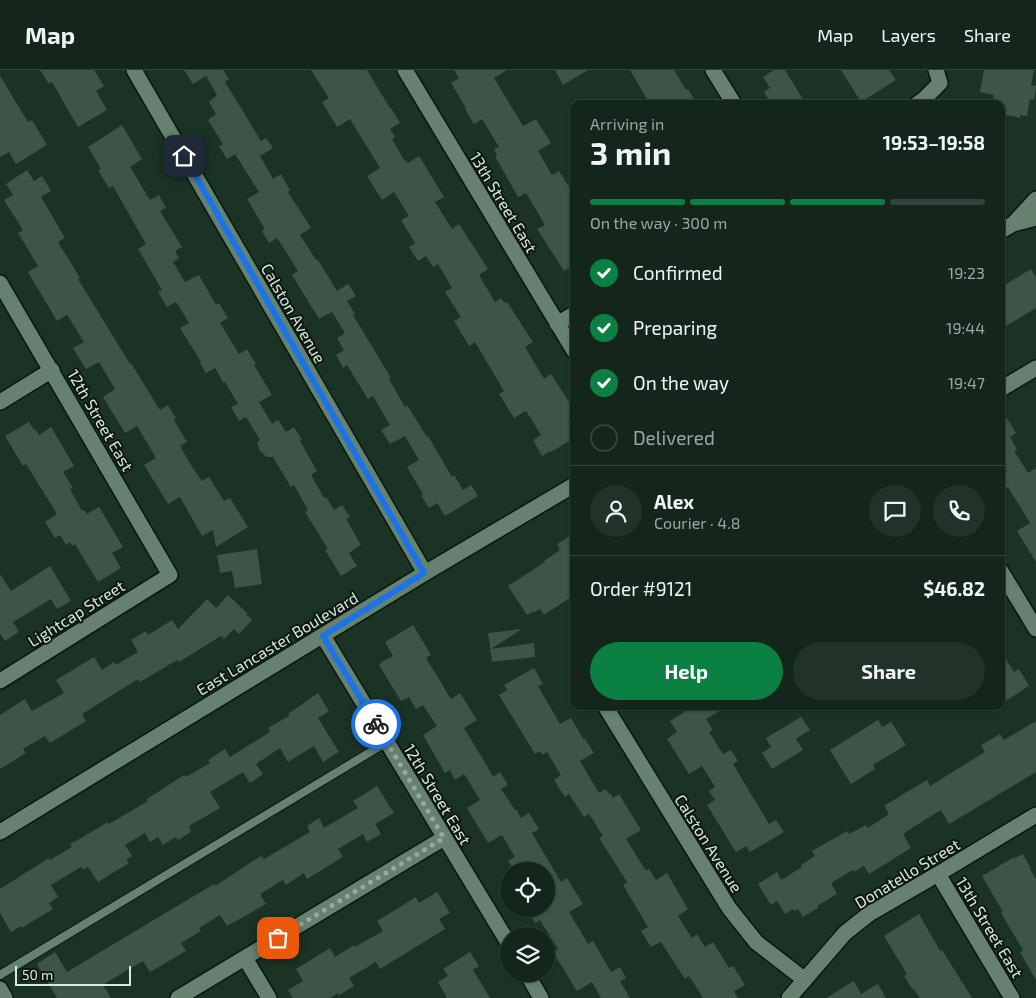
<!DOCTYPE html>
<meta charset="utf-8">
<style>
body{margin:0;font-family:"Exo 2",sans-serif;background:#213229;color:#f1f3f6;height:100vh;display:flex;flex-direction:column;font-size:19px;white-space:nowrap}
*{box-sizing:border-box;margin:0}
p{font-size:16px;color:#9da5a3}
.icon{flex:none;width:28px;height:28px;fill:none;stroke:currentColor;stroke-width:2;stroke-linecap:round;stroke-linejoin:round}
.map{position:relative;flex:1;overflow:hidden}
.details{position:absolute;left:570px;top:30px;width:435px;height:610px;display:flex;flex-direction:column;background:#14261c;border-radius:10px;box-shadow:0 1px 4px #0004,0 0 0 1px #33433b}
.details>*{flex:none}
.tools{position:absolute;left:500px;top:792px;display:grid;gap:10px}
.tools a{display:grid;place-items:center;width:55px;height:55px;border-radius:50%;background:#14261c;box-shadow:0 1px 4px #0004,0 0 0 1px #33433b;font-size:25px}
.scale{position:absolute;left:15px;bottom:12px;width:116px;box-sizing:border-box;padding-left:5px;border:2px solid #dae8df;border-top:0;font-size:14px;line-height:18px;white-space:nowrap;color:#dae8df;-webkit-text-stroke:4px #0e1812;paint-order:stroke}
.pin{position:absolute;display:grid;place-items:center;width:42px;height:42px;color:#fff;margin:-21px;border-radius:10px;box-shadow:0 2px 8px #0006}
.courier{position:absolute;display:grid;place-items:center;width:50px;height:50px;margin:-25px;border:4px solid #1a73e8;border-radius:50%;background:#fff;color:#222;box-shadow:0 1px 6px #0007}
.headline em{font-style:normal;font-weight:700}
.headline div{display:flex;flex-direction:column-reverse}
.headline{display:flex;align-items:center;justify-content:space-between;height:85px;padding:0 20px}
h1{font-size:32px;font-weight:700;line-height:38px}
.bar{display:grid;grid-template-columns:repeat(4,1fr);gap:8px 5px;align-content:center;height:60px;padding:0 20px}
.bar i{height:6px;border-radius:4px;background:#33433b}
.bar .selected{background:#0b8043}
.bar p{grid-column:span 4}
.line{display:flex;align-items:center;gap:12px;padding:0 20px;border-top:1px solid #33433b}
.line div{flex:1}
.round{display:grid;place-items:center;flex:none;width:52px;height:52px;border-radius:26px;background:#213229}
ol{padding:0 20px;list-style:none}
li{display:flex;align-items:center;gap:15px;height:55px}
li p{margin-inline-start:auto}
li .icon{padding:5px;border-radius:50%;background:#0b8043;color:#fff;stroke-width:4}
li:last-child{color:#9da5a3}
li i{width:28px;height:28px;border:2px solid #33433b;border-radius:50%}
.button{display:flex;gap:10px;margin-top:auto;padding:10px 20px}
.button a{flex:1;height:58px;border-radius:30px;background:#0b8043;color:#fff;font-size:20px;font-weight:700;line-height:58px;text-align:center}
.button a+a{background:#213229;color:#f1f3f6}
header{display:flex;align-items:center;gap:30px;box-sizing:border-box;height:70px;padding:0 25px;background:#14261c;border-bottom:1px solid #33433b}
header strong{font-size:24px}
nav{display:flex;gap:28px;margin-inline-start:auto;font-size:18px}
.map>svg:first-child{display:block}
</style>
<header>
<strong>Map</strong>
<nav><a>Map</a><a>Layers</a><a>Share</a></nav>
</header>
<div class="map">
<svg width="1036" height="928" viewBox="0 0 1036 928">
<rect width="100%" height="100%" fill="#1b3325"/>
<path fill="#3c5546" d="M40,0H94L104,16L96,21L107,40L78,57L52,12L49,14Z
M184,0H223L229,9L225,12L261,71L266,68L273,78L260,86L273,109L281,104L290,120L288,122L311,158L300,165L316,190H318L337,221L348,214L356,226L347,231L355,244L353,245L391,308L389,309L405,337L407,335L427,367L428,366L452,407L454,405L463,420L471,415L478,426L445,446L437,433L429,438L421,425L423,424L407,397L419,390L405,366L390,374L381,360L390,355L373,326L368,329L347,295L343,298L336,285L344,280L337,268L345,263L332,242L319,249L292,205L298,201L285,180L277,168L269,173L262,161L265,159L247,129L259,122L235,84L227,89L219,76L223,74L208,50L216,44L209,32L217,25L206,6L193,14Z
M311,0H367L390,38H391L400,53L390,59L395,67L392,69L404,90H405L408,93L419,86L444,127L435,132L452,159L459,154L488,199L479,205L495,232L501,228L504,233L507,232L533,272L525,277L544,309L551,304L574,340V348L568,352L573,360L569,363L573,369L551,382L550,381L542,386L533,370L541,365L526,341L514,348L499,324L504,321L475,272L469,276L454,251L461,247L445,222L452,218L438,194L433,197L426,186L418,191L409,177L415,173L401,150L409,146L394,122L382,130L367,106L380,98L350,49L337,57L322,32L329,28Z
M454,0H507L494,8L523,56L536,49L551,73L538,81L552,105L559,101L574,125V194L564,201L537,159L545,155L526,123L518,127L495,86L497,85L494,79L499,77L482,49L474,54L465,39L466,38L451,13L459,8Z
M555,0H588L563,15Z
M630,0H674L686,20L688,19L697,34H650Z
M774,0H785L806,34H771L764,22L770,18L763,7Z
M841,0H889L896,10L861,32Z
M984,0H1034L1031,15L1036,16V18L1034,30L1030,29L1027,46L1020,45V48L1001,44V34H992L994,25L980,22Z
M0,6L28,52L32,50L47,75L16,94L9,82L0,87Z
M122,55L142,89L130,97L150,130L159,125L166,138L160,141L182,177L175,181L179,188L173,192L185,212L199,205L216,235L219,233L228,248L220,253L239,284L247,279L256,294L254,295L272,325L259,332L272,354L278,350L286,362L294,357L302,370L300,371L317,401L311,405L324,428L326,427L334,440L342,435L350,447L346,449L361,475L349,483L357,496L341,506L325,480L328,479L305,442L308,440L294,415L291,417L273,387H267L260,381L257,373L260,370L246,347L239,351L231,337L238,334L225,312H223L215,298L206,303L200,293L201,292L180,258L189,253L176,232L167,237L158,222L162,220L138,179L146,174L113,116L109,118L98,100L101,99L88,77Z
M27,100L34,111L42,106L51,121L41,127L65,168L58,172L80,208L78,209L130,294L131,293L160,340L168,335L176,348L174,350L187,372L180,376L193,398L202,411L209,407L224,431L230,428L248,457L216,477L213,460L202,466L180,427L168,434L144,395L156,388L137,356L125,363L103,327L115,319L99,292L86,299L73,278L84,272L67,245L57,251L28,202L38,196L18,163L23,160L4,130L13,125L6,114Z
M1031,199L1036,207V238L1001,259V217Z
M1001,339L1016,363L1010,367L1017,380L1014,381L1028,403L1036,398V492L1017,461L1030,453L1008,417L1001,421Z
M29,352L34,360L35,359L39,365L51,357L74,396L63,402L73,418L70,419L82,441L84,440L87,444L99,437L123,477L112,483L121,498L98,512L75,474L72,476L70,472L66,475L60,465L55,468L45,452L57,444L26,394L23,396L5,366Z
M574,463V525L544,545L540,539L535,542L534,541L527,545L508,516L545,492L544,491L560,480L557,474Z
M257,479L262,514L235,518L232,501L220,503L217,485Z
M50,496L71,531L57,539L51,529L13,552L19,562L5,571L0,564V504L11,521Z
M228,525L247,543L246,544L252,550L239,564L234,559L224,569L221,566L179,592L177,590L140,612L138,609L82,644L86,651L50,673L45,666L23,679L26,683L0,699V645L25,629L32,641L64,623L56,610L71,601L94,587L102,600L114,592L116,595L138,582L131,570L146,561L148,565L172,550L178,559L207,529L216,538Z
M413,555L431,585L426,588L451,629L460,623L477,650L464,658L493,706H494L500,702L508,715L501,719L515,740L516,739L521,748L529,743L539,759L532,763L561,812L567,808L583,834L569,842L588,874L593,871L611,902L620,897L626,908L620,911L630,928H601L592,912L577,921L553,882L558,879L540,850L535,853L527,839H546V801H515L508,791L515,787L502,765L488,773L467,738L480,730L464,704L455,710L450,700L445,703L423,665L437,656L423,635L416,639L409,627L401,631L379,595L381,594L380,593L393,586L385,572Z
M522,559L491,579L534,573L535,587L492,592L488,563Z
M1001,581L1014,602L1019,599L1029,616L1001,634Z
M534,598L543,614L538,616L560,654L571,648L584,670L585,669L594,683L580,691L599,723L606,719L609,724L610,723L613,728L619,724L641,760L626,769L646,801L649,799L656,810L667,803L688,839L678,846L692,868L697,864L705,877L713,872L729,898L733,896L745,915L734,921L738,928H703L689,906L685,909L661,872L651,877L641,861L648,857L623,815L627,812L599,768L603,766L589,744L584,747L569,724L565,727L554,710L561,705L547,682L542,685L540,681L535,684L499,625L507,620L504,615Z
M318,623L329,641L318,648L339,682L323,692L314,676L288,692L280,678L256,694L263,704L250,713L243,702L210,722L220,738L189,756L191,762L178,770L176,767L163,775L158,767L150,772L145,763L125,775L132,786L126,790L129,793L98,812L88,797L83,800L81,797L51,815L58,827L49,833L53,839L22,858L21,856L11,862L0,843V819L49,788L50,790L72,777L70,774L83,767L108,752L109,754L148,731L147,729L184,705L186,707L210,693L208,690L225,679L230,687L270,662L268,658L289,646L288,644Z
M694,636H728L706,649L713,660L709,662L723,684L731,680L738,691L733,694L769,754L776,750L784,762L750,782L746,776L736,782L707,735L715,730L709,721L715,717L702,696L689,704L667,669L677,662L670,651Z
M801,647L810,660L796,669L803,680L772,699L762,683L771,677L766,668Z
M878,650L882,657L891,652L906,675L873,695L875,699L851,714L830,680Z
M1036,651V702L949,754L941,740L915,756L903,764L911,778L869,804L864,796L854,802L853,800L831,813L837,824L817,836L818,838L803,847L798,839L794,841L793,839L785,844L777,831L771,835L758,814L777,802L781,810L802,797L801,795L815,786L812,781L847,761L849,764L866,755L868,758L889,744L884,736L905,723L927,710L930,716L985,682L981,675L1000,664L1004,670Z
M377,716L394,743L375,754L381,764L367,772L363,764L338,779L343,787L307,809L304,803L286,815L283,810L260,824L266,834L227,856L220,845L199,858L201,861L181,873L186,881L150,902L143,891L124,902L103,915L111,928H57L37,894L55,882L67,902L214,814L215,816L261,786L264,789L310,762L307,756L319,748L324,758L358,738L353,731Z
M1023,784L1031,799H1030L1036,809V910L1020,882L1023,880L1001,843L1003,842L982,806L1014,787L1015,788Z
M437,822L450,843L439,849L445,859L380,899L376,892L349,908L354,916L339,925L338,923L330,928H293L288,920L303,911L296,899L330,878L335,887L354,875L355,877L383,861L377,851L416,827L419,833Z
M919,844L940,881L942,880L972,928H920L914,919L913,920L904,906L907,904L884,866Z
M470,882L479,896L473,900L490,928H447L438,912L448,906L443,899Z
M854,911L861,924L878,914L886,928H826Z"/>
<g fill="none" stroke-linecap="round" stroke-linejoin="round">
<defs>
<path id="service" d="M0,905L387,672"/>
<path id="minor" d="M134,0L425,503
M405,0L574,281
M713,0L734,34
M917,34L924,29L940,13L936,0
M0,213L170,505L0,611
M557,254L574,244
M1001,319L1036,298
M0,332L52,300
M1001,501L1036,559
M323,566L509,874
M605,636L729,838L756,872L805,910
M938,804L1012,928
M245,888L269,928
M527,904L541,928
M0,919L5,928
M178,928L444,768
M789,928L845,863L869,844L938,804L1036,745"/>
<path id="secondary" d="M1013,154L1036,148
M1001,161L1013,154L1036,129
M0,762L425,503L574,415"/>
</defs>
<use href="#service" stroke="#041a0e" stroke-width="10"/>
<use href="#minor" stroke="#041a0e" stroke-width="18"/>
<use href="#secondary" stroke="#041a0e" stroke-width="18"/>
<use href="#service" stroke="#678171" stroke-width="8"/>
<use href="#minor" stroke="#678171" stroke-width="15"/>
<use href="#secondary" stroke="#678171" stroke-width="15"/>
</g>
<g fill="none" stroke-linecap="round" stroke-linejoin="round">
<path stroke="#97a99e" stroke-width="5" stroke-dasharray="0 9" d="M278,868L444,768L376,654"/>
<path stroke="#1a73e8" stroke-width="6" d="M184,86L424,503L323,566L376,654"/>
</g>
<g text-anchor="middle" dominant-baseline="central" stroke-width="4" stroke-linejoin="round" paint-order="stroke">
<g font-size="16" fill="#dae8df" stroke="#0e1812">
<text transform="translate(504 132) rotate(59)">13th Street East</text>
<text transform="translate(294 243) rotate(60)">Calston Avenue</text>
<text transform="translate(101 350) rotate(60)">12th Street East</text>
<text transform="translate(76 543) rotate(-32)">Lightcap Street</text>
<text transform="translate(277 573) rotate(-31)">East Lancaster Boulevard</text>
<text transform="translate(438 724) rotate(59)">12th Street East</text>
<text transform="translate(709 773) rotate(58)">Calston Avenue</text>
<text transform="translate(907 803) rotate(-31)">Donatello Street</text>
<text transform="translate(990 857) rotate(59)">13th Street East</text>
</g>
</g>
</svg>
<div class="tools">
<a><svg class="icon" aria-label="locate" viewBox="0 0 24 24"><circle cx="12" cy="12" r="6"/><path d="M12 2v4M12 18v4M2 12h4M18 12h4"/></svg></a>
<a><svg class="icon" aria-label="layers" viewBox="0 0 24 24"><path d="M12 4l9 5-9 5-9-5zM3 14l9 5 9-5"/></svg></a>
</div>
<div class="scale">50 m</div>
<div class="pin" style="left:278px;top:868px;background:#ea580c"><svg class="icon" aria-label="bag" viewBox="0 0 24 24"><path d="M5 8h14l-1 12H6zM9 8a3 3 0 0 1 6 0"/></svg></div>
<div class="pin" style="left:184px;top:86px;background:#1f2937"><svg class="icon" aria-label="home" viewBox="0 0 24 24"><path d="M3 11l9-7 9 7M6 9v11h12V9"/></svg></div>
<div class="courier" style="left:376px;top:654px"><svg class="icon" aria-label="bike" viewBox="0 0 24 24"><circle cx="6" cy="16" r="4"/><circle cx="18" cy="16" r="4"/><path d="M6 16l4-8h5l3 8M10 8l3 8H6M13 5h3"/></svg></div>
<section class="details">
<div class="headline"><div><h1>3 min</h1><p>Arriving in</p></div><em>19:53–19:58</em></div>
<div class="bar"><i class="selected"></i><i class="selected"></i><i class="selected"></i><i></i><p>On the way · 300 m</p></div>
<ol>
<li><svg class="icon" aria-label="check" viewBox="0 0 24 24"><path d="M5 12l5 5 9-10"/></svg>Confirmed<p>19:23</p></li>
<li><svg class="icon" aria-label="check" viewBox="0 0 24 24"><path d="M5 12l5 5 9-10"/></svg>Preparing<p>19:44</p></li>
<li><svg class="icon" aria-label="check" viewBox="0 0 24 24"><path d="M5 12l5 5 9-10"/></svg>On the way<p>19:47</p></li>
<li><i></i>Delivered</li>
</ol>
<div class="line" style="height:90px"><a class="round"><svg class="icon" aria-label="person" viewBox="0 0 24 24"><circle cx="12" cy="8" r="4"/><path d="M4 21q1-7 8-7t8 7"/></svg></a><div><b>Alex</b><p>Courier · 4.8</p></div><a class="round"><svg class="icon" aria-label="chat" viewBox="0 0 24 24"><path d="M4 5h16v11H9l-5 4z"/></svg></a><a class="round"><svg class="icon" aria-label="phone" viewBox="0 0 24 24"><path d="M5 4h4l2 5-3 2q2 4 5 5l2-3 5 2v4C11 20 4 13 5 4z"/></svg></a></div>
<div class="line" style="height:65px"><div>Order #9121</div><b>$46.82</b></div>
<div class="button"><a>Help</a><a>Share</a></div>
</section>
</div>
